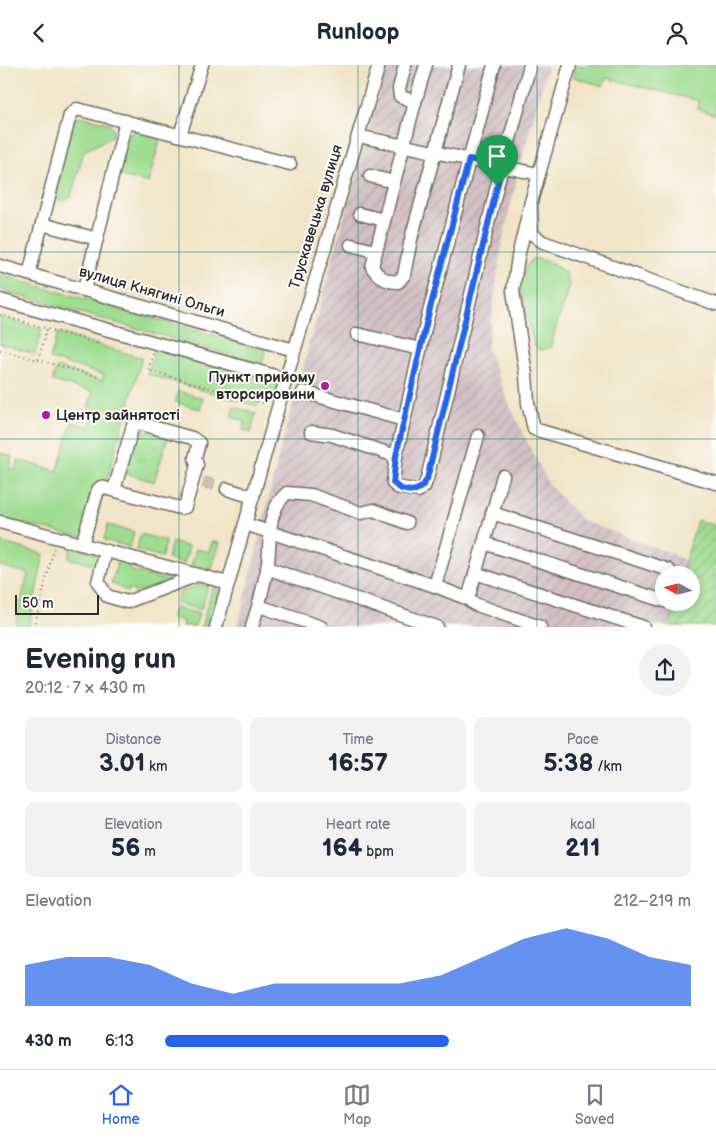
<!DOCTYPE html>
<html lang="en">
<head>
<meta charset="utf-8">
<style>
  body { margin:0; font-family:"Balsamiq Sans",sans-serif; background:#f2f2f3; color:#1f2937; height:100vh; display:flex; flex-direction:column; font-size:19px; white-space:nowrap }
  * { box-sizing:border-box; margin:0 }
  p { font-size:16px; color:#747a83 }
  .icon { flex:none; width:28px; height:28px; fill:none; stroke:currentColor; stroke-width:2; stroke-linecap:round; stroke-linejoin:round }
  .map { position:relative; height:562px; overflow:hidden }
  .drawer { display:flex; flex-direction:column; background:#fff; flex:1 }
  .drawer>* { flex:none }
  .needle { width:32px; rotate:277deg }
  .fabs { position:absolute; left:655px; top:501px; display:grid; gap:10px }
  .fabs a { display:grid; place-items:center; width:45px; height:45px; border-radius:50%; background:#fff; box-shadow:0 2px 12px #0003; font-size:25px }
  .scale { position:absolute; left:15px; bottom:12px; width:84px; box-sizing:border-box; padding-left:5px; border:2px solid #2b2b2b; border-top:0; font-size:14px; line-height:18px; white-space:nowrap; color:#2b2b2b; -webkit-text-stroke:4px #fdfcf7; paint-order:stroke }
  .pin { position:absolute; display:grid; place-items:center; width:42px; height:42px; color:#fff; margin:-51px -21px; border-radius:50% 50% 50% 0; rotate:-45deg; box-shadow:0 0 5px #0007 }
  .pin .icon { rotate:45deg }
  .round { display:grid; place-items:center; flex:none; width:52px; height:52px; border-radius:26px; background:#f2f2f3 }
  .headline { display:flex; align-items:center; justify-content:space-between; height:85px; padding:0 25px }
  h1 { font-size:28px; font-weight:600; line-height:38px }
  .metrics { display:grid; grid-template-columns:repeat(3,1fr); gap:8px; height:85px; padding:5px 25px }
  .metrics div { display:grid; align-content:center; border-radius:10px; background:#f2f2f3; text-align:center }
  .metrics b { font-size:25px; font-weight:600 }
  .metrics small { font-size:14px; font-weight:400 }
  .metrics p { font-size:14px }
  .chart { height:140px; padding:10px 25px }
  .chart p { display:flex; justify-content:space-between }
  .chart svg { width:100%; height:90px; margin-top:5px; fill:#2563eb; opacity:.7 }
  ul { padding:0 25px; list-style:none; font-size:16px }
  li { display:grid; grid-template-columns:80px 60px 1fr; align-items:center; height:38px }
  li i { height:12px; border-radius:6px; background:#2563eb }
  header { display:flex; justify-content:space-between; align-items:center; height:65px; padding:0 25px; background:#fff; font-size:22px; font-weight:600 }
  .tabs { display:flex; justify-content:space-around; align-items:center; height:70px; border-top:1px solid #e0e1e3; background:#fff; font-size:14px; color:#747a83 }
  .tabs a { display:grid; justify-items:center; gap:2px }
  .tabs .current { color:#2563eb }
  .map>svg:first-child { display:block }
</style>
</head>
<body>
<header><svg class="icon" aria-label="back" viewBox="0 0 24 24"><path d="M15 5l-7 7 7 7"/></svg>Runloop<svg class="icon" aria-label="person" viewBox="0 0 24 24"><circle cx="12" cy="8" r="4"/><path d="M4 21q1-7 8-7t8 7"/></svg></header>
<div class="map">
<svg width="716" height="562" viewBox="0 0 716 562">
  <defs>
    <pattern id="industrial-furrows" width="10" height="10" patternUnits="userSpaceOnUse" patternTransform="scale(1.25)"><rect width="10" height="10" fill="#d2bec3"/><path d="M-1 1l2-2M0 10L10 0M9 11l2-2" fill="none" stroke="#b4a3a8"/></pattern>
    <pattern id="park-tufts" width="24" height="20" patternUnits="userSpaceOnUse" patternTransform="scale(1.25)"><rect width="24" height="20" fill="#9edc90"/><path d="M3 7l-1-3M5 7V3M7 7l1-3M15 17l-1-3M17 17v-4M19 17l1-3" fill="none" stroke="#88bd7c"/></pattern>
    <pattern id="garden-furrows" width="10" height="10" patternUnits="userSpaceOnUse" patternTransform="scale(1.25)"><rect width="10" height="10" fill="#9edc90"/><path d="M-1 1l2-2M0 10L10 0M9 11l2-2" fill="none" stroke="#88bd7c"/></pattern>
  </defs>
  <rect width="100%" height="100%" fill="#fdfcf7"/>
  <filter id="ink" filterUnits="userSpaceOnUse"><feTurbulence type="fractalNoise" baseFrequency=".02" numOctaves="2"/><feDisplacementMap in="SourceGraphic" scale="10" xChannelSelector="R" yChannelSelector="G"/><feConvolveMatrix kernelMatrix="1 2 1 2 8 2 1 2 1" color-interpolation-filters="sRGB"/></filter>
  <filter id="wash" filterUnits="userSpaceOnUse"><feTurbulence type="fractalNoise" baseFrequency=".0096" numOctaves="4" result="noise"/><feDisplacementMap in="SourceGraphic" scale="20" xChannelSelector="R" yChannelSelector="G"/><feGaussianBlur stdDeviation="1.12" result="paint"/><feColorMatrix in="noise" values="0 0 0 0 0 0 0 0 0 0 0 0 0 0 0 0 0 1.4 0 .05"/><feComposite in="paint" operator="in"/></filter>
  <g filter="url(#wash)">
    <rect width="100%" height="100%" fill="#f2e4c8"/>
    <g fill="url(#industrial-furrows)">
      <path d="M387,0H548L521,98L368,66Z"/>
      <path d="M365,77L518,108L501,184L487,285L514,350L549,420L583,456L673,489L685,496L681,510H664V538H675L669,561L238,562L281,382Z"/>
    </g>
    <g fill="#9edc90" stroke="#64845e">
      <path d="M576,0H716V50L698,44L699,36L606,13L603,21L573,12Z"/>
      <path d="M80,51L109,58L114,67L110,73L84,86L71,131C67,137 60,137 55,132L73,55Z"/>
      <path d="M136,63L155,68L160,75L148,118L117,110L128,71Z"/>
      <path d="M533,193L547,196L565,207L569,220L550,283L540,285L534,281L519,221L526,202Z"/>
      <path d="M0,210L266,285L262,299L0,225Z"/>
      <path d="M0,252L42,264L35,289L0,279Z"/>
      <path d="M58,268L142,293L90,474L0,454V388L12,391L10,404L16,405L18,395L57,406L72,357L89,362L94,344L88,342L93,327L52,316L57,302L102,316L104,310L50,294Z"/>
      <path d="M156,281L275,313L280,320L275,335L261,331L257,341L147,309Z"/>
      <path d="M178,326L203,333L200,344L175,337Z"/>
      <path d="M234,342L256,348L251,368L243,365L245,356L231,352Z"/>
      <path d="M108,460L134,467L130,482L104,475Z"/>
      <path d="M141,469L166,476L162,492L136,485Z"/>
      <path d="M0,477L44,489L29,561H15L28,508L0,501Z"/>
      <path d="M172,477L189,482L184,499L167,494Z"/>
      <path d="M212,477L220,478L211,506L191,500L196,484L209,487Z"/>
      <path d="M71,482L102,490L98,501L68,493Z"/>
      <path d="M118,496L130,498L129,505L161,514L171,509L177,511V514L134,528L133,525L129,524L128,527L111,518Z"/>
      <path d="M201,519L208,521L201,545L176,538L180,527Z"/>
      <path d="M213,521L217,522L220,528L210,561L201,562Z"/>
      <path d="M175,542L199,549L195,561H182L183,556L171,553Z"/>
    </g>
    <path fill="url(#park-tufts)" stroke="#64845e" d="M137,363L168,372L154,417L125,408Z"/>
    <path fill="url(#garden-furrows)" stroke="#64845e" d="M697,455L716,461V561H669L675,538H691V510H681Z"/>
  </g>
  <g filter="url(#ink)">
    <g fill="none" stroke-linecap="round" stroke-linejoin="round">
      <path stroke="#cabfa9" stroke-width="12" stroke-dasharray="12 6" stroke-linecap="butt" d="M203,417L227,424"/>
      <defs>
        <g id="minor">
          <path d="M405,0L399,24L400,31L415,37L426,0"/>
          <path d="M570,0L531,137L532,169L543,177L716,239"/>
          <path d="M415,37L372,202C378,212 387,217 398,217L404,210L411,174L459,0"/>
          <path d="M180,70L202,0"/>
          <path d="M358,71L538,109"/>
          <path d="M370,111L394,117"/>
          <path d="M531,137L518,192L513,226L526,310L528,338L534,364L716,418"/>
          <path d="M360,149L384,155"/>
          <path d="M42,159L97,174"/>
          <path d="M351,180L375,186"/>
          <path d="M0,201L294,285"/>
          <path d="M29,209L70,50L77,44L290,99"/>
          <path d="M84,225L126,56"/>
          <path d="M0,235L286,314"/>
          <path d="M357,269L420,284"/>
          <path d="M303,327L404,355"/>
          <path d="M311,367L332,370L396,391L426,259L494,0"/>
          <path d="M396,391L393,418L397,422L418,426L424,422L427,414L497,121L530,0"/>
          <path d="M227,424L253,432"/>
          <path d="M492,448L669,505"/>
          <path d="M0,457L106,486L98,517L107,531L127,537L198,510L228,518"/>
          <path d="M245,459L435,521L468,534L474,539L540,562"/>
          <path d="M484,478L664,536"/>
          <path d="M82,479L98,425L101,422L180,443L185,442L197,400L195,393L199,378L192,373L134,357L114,425"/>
          <path d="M106,486L198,510"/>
          <path d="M267,503L437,562"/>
          <path d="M475,508L643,562"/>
          <path d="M435,521L478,371"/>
          <path d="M468,534L503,411"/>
          <path d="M259,541L321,562"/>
          <path d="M216,562L286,314L379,0"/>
          <path d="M252,562C258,543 263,524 267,505C272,480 264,447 287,428L311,430L361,448L373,445L407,458"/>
        </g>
      </defs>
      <use href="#minor" stroke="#716c62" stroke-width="15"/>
      <g stroke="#716c62" stroke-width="2" stroke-dasharray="1 4" stroke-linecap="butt">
        <path d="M0,250L97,278L100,275"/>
        <path d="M0,285L38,295L47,263"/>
        <path d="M153,289L148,305L266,339"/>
        <path d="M38,295L100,312"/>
        <path d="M34,562L54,483"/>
      </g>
      <use href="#minor" stroke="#fff" stroke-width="12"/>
    </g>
  </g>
  <g fill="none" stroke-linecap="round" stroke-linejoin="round" filter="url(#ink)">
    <defs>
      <path id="route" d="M469,94L502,101L427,414C420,429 405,429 393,418L396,391L426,259Z"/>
    </defs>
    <use href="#route" stroke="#fff" stroke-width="10"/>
    <use href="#route" stroke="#2563eb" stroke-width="6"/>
  </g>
  <path fill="none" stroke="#0f766e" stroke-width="1" stroke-opacity="0.55" d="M179,0V562M358,0V562M537,0V562M0,187H716M0,374H716"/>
  <g fill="#b5179e" stroke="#fdfcf7" stroke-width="2">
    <circle cx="325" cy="321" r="5"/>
    <circle cx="46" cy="350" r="5"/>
  </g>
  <g text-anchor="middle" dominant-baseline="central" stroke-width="4" stroke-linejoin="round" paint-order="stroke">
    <g font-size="15" fill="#2b2b2b" stroke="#fdfcf7">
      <text transform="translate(316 152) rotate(-73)">Трускавецька вулиця</text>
      <text transform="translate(152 227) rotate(16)">вулиця Княгині Ольги</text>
    </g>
    <g font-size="15" font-weight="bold" fill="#2b2b2b" stroke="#fdfcf7" text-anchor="end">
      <text x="315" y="312">Пункт прийому<tspan x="315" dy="17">вторсировини</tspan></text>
      <text x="56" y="350" text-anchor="start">Центр зайнятості</text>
    </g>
  </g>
</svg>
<div class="fabs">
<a><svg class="needle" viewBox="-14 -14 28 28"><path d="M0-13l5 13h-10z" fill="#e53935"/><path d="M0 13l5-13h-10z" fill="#747a83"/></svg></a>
</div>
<div class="scale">50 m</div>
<div class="pin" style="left:497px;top:121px;background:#1e9e55"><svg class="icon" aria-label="arrive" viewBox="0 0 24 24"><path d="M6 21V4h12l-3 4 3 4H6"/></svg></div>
</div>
<section class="drawer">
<div class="headline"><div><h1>Evening run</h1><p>20:12 · 7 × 430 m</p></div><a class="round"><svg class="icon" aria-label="share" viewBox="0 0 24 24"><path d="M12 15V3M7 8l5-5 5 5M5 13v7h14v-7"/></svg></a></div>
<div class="metrics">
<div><p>Distance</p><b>3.01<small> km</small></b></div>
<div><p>Time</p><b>16:57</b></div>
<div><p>Pace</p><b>5:38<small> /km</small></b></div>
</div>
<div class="metrics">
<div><p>Elevation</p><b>56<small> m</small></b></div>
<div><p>Heart rate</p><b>164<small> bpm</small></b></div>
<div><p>kcal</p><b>211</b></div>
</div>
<div class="chart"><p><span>Elevation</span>212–219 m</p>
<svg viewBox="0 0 160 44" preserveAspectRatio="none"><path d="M0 44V24L10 20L20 20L30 24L40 33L50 38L60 33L70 33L80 33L90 33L100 29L110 20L120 11L130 6L140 11L150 20L160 24V44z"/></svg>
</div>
<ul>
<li><b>430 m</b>6:13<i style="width:54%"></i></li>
</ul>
</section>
<nav class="tabs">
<a class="current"><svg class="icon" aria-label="home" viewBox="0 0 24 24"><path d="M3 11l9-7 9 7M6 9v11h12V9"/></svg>Home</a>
<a><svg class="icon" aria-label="map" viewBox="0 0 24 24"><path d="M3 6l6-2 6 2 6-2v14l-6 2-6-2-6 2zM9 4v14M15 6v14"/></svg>Map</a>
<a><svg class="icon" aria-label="saved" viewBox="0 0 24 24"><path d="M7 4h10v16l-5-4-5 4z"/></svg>Saved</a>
</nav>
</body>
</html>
